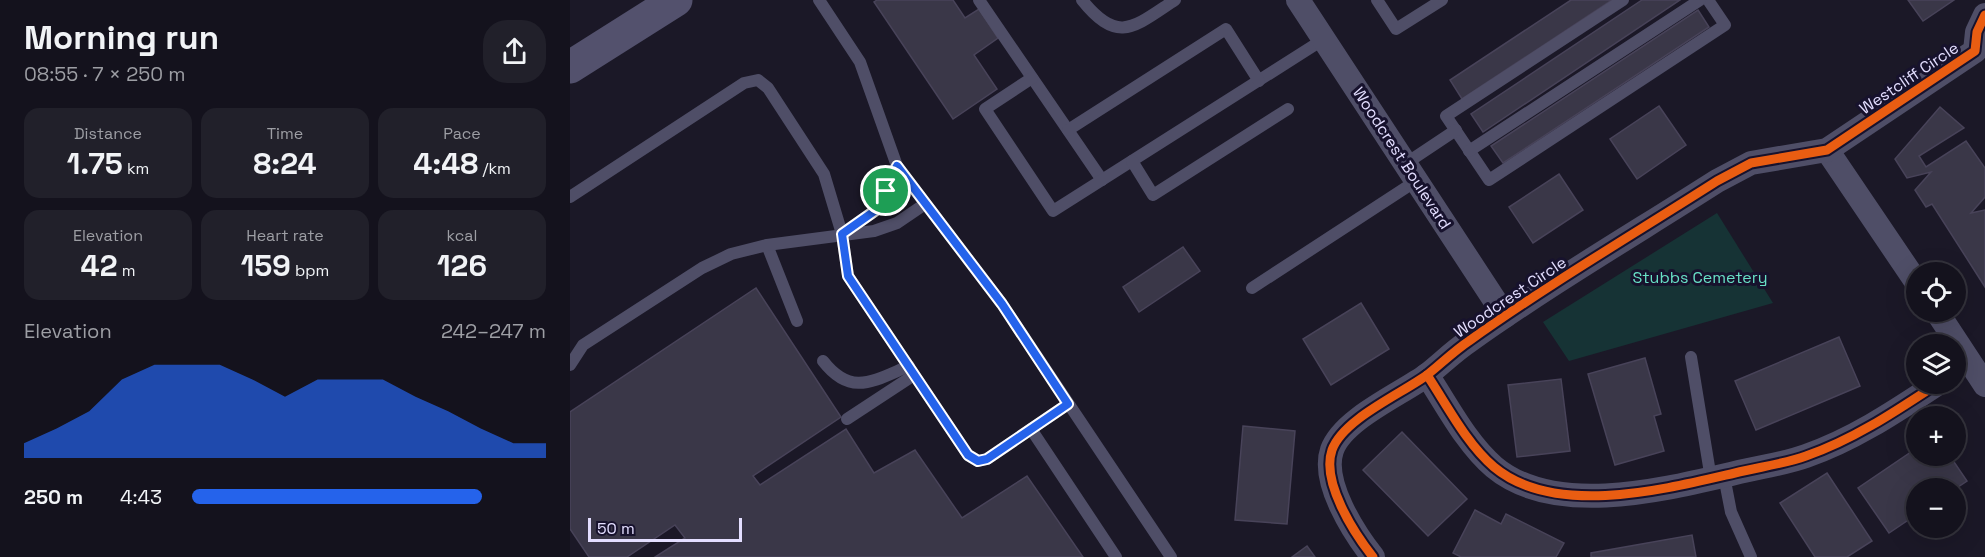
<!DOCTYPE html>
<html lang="en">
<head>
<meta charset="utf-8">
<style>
  body { margin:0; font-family:"Space Grotesk",sans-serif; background:#21202a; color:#f1f3f6; height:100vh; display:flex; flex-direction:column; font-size:22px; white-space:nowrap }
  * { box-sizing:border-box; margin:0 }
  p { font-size:20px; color:#9d9ea4 }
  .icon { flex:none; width:33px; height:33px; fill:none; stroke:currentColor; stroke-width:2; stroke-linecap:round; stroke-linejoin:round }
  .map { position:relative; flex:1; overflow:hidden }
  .drawer { display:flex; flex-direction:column; background:#14121d; width:570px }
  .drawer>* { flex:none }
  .buttons { position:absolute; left:1336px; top:262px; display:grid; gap:12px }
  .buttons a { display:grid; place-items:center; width:60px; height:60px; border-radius:50%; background:#14121d; box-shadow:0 6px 24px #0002,0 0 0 2px #33323b; font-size:30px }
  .scale { position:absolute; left:18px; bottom:15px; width:154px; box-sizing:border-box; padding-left:6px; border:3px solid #e3deff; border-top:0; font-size:16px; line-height:21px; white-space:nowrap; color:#e3deff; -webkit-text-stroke:4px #17122d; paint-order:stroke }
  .pin { position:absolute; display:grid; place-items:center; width:51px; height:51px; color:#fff; margin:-26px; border:3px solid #fff; border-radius:50%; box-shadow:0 2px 6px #0007 }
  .round { display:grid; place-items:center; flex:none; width:63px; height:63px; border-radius:24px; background:#21202a }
  .overview { display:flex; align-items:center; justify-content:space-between; height:102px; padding:0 24px }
  h1 { font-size:33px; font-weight:600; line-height:45px }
  .figures { display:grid; grid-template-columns:repeat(3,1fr); gap:9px; height:102px; padding:6px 24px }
  .figures div { display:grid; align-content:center; border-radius:15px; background:#21202a; text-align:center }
  .figures b { font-size:30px; font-weight:600 }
  .figures small { font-size:16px; font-weight:400 }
  .figures p { font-size:16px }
  .chart { height:168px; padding:12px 24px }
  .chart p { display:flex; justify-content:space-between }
  .chart svg { width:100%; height:108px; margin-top:6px; fill:#2563eb; opacity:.7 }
  ul { padding:0 24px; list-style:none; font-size:20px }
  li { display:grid; grid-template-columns:96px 72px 1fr; align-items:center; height:45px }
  li i { height:15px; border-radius:8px; background:#2563eb }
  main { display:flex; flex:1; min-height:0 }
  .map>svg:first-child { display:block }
</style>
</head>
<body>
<main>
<section class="drawer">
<div class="overview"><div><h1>Morning run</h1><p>08:55 · 7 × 250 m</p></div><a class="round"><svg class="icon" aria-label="share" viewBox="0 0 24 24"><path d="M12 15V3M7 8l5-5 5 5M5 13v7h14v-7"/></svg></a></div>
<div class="figures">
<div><p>Distance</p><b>1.75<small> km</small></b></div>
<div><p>Time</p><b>8:24</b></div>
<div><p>Pace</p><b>4:48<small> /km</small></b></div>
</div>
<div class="figures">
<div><p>Elevation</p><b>42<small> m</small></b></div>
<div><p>Heart rate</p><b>159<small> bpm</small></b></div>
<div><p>kcal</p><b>126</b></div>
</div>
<div class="chart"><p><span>Elevation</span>242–247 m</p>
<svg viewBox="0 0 160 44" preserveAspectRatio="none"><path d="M0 44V38L10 32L20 25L30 12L40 6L50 6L60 6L70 12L80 19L90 12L100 12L110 12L120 19L130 25L140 32L150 38L160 38V44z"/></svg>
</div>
<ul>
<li><b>250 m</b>4:43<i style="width:82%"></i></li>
</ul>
</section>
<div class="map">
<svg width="1415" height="557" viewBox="0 0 1415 557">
  <rect width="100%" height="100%" fill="#1b1827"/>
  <path fill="#163335" d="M1147,213L1203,303L999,361L973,322Z"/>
  <g fill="#3a3748" stroke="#484359" stroke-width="1.5">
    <path d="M307,0H383L395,18L409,9L428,38L404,55L427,89L383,119L304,2Z"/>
    <path d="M1001,0H1042L892,99L880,80Z"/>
    <path d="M1072,0H1110L913,132L901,114Z"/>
    <path d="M1338,0H1384L1353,21Z"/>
    <path d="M1128,10L1139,27L933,163L921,146Z"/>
    <path d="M1089,106L1116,145L1067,179L1040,139Z"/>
    <path d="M1370,107L1394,128L1349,156L1356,167L1396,141L1415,168V197L1401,213L1415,210V287L1362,204L1356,207L1345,190L1361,172L1337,178L1325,159Z"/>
    <path d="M989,174L1013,210L963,243L939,207Z"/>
    <path d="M613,247L630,271L569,312L553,287Z"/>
    <path d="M186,288L271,417L183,476L190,485L276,429L304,473L345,450L392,518L457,476L513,557H85L115,538L105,525L57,557H19L0,529V412Z"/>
    <path d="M791,303L819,349L761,385L733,339Z"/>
    <path d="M1269,337L1290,386L1186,430L1165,381Z"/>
    <path d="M1075,358L1091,414L1084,416L1094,451L1045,465L1018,374Z"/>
    <path d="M991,379L1000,451L947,457L938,385Z"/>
    <path d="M673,426L725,431L717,524L665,520Z"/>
    <path d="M832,432L897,499L858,536L793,470Z"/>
    <path d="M1347,448V456H1380L1397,481L1385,489H1347V514L1319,533L1288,488Z"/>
    <path d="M1257,473L1302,541L1277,557H1245L1210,503Z"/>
    <path d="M905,510L931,524L936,514L994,543L986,557H891L883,553Z"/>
    <path d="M1122,535L1126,557H1021V553Z"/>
    <path d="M737,546L745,557H722Z"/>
  </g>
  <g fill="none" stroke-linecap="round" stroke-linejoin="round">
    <g stroke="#4f4e67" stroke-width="12">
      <path d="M249,0L290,62L327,166L432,304L601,557"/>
      <path d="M409,0L532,180"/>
      <path d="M512,0C548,45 564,27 605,0"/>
      <path d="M807,0L826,29L872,0"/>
      <path d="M1053,0L876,116L919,180L1155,25L1138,0"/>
      <path d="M462,78L415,109L483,211L754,39"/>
      <path d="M498,130L656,29L689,81"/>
      <path d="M899,151L1130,0"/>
      <path d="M562,161L583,195L718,109"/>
      <path d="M835,164L886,130"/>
      <path d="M0,197L174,83L188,80L198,88L254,174L272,234L278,276L398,455L408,461L417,459L498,404"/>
      <path d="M273,233L306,210L327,166"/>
      <path d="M197,245L227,321"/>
      <path d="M682,288L846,181"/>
      <path d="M1121,357L1141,479"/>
      <path d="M253,361C281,397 303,381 339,366"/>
      <path d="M0,365L13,345L132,268L161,254L197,245L304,231L327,223L355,204"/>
      <path d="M277,419L344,375"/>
      <path d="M461,429L546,557"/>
      <path d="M1154,476L1161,512L1181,557"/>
    </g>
    <g stroke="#4f4e67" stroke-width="24">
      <path d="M728,0L935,316"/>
      <path d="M1257,150L1347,283"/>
      <path d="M1367,312L1415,385"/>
      <path d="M857,375C877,405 896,443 924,467C985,518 1096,489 1165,473C1189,467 1214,464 1236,456C1283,440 1326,411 1367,384"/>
      <path d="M803,557C784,533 751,482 762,450C773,419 831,394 857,375C871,364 884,351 899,341C979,284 1064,234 1147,181L1181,163L1257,150L1405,51L1407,32L1415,15"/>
    </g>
    <path stroke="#53516d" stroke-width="33" d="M0,67L106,0"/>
    <defs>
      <g id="cycleway">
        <path d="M857,375C877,405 896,443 924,467C985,518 1096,489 1165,473C1189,467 1214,464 1236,456C1283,440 1326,411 1367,384"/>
        <path d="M803,557C784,533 751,482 762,450C773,419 831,394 857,375C871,364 884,351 899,341C979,284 1064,234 1147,181L1181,163L1257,150L1405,51L1407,32L1415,15"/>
      </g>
    </defs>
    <use href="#cycleway" stroke="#17122d" stroke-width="13"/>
    <use href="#cycleway" stroke="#e95d12" stroke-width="9"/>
  </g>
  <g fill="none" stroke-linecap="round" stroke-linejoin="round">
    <defs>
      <path id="route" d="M327,166L432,304L498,404L417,459L408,461L398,455L278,276L272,234L306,210Z"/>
    </defs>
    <use href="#route" stroke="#fff" stroke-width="12"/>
    <use href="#route" stroke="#2563eb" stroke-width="8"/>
  </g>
  <g text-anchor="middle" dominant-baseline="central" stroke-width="6" stroke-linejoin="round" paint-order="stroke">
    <g font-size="16" fill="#e3deff" stroke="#17122d">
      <text transform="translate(1339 78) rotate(-34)">Westcliff Circle</text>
      <text transform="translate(832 158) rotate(57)">Woodcrest Boulevard</text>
      <text transform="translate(940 297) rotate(-34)">Woodcrest Circle</text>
    </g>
    <g font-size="16" fill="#68e1c6" stroke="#17122d">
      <text x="1130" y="277">Stubbs Cemetery</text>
    </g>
  </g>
</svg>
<div class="buttons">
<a><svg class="icon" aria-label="locate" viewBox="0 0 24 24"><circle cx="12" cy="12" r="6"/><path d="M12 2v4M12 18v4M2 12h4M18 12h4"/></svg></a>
<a><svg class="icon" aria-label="layers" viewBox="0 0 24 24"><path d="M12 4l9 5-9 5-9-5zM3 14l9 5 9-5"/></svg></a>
<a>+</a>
<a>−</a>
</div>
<div class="scale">50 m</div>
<div class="pin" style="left:316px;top:191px;background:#1e9e55"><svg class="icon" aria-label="arrive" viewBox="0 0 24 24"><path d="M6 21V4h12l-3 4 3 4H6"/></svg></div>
</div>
</main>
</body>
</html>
